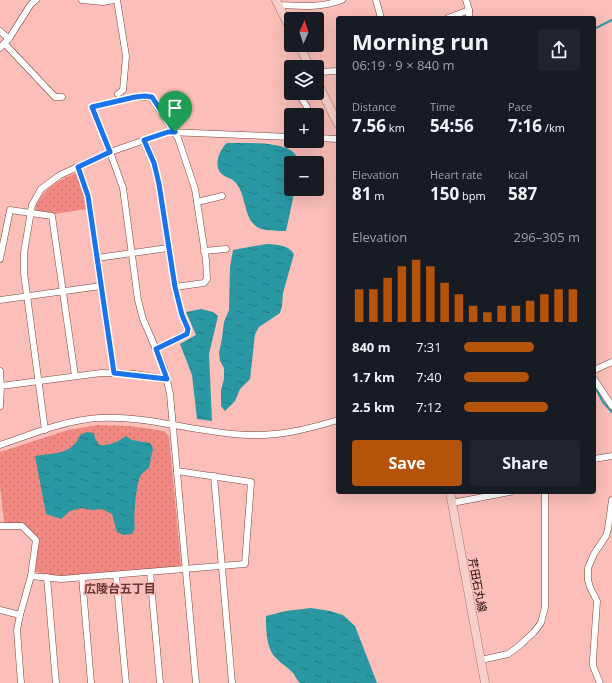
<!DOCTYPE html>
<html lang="en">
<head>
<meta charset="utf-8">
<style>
  body { margin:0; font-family:"Open Sans","Noto Sans JP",sans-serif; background:#20242c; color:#f1f3f6; height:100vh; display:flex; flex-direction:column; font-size:15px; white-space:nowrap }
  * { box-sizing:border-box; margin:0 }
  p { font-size:13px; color:#9ea1a6 }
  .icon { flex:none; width:22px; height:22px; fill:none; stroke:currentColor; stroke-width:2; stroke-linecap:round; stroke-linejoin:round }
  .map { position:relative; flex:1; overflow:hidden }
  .details { position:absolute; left:336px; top:16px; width:260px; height:478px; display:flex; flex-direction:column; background:#171b24; border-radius:4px; box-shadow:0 4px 16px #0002 }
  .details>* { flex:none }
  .needle { width:26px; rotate:3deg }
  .buttons { position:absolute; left:284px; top:12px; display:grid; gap:8px }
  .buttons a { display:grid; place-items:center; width:40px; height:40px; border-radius:4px; background:#171b24; box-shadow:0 4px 16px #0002; font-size:20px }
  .pin { position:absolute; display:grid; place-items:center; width:34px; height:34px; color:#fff; margin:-41px -17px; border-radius:50% 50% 50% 0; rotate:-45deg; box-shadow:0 0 4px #0007 }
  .pin .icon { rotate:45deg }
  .round { display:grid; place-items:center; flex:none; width:42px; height:42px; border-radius:4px; background:#20242c }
  .headline { display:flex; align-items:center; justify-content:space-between; height:68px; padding:0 16px }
  h1 { font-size:22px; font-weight:700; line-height:30px }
  .metrics { display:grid; grid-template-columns:repeat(3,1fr); gap:6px; height:68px; padding:4px 16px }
  .metrics div { display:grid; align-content:center }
  .metrics b { font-size:17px; font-weight:700 }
  .metrics small { font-size:11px; font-weight:400 }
  .metrics p { font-size:11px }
  .chart { height:112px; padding:8px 16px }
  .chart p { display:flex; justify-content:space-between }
  .chart svg { width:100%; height:72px; margin-top:4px; stroke:#b45309; stroke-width:6 }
  .cta { display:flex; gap:8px; margin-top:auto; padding:8px 16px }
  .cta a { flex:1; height:46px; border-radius:4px; background:#b45309; color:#fff; font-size:16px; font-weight:700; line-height:46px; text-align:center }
  .cta a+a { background:#20242c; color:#f1f3f6 }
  ul { padding:0 16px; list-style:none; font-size:13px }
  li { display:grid; grid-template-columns:64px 48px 1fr; align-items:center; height:30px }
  li i { height:10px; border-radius:5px; background:#b45309 }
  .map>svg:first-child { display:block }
</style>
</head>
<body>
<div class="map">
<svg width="612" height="683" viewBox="0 0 612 683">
  <defs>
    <pattern id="park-dots" width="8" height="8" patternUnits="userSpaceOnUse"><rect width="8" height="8" fill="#f18982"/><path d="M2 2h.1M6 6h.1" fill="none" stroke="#ce756f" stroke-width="1.8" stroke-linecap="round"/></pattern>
    <pattern id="water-ripples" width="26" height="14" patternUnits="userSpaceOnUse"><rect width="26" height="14" fill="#2998a3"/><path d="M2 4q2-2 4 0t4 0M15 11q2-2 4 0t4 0" fill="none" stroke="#227a83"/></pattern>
  </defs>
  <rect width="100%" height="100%" fill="#fbbeb8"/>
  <g fill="url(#park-dots)">
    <path d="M75,173L78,174L84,190L87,209L54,214L36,211L35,209C43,188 56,182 75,173Z"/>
    <path d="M97,425L130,426L164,431L169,436L181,565L180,567L60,577L35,572L39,539L23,524L4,523L0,486V452L68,430Z"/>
  </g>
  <g fill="url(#water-ripples)">
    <path d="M227,143C242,143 285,141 295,154C297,156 298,160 298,163H291V189H295L286,231C280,231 264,231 259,228C243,220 247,196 236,183C230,176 221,178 218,168C216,160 220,149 227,143Z"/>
    <path d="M266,244C278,245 287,244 294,254L283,293L282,306L280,313L259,327L255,334L250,379L240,389L235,401L225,411L221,406V390L224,379V368L220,361L219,353L222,338L224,322L229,310L230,267L233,250Z"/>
    <path d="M201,309L213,312L218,316L209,354L212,421L197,419L192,375L180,344L196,335L186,312Z"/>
    <path d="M87,432L94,433L95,438L99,445C110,446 117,442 126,436L132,440L150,443L153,448L149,468C145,471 142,473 140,477C136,486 133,519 135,528L132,534L123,535L117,532L112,514L102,509L91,510L82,508L70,511L61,519L46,514L35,456C52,453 73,455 80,435Z"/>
    <path d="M311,608L330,611L343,615L355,626L377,683H300C296,680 296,676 293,673C288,667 281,664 276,658C266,649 266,628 266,616L286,611Z"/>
  </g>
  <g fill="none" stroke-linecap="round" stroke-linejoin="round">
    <g stroke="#2998a3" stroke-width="2">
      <path d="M594,29L612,20"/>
      <path d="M594,385L603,402L612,412"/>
    </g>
    <defs>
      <g id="minor">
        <path d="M82,0L103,2L114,0"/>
        <path d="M117,0L126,56L123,90L118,94"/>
        <path d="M376,0L381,18"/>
        <path d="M466,0L469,10V18"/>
        <path d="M278,5C302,6 320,8 342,0"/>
        <path d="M448,18L469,10"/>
        <path d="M0,31L9,39"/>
        <path d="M5,44L55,97H62"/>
        <path d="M0,48L10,37L31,4L36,0"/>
        <path d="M317,72L338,71"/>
        <path d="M298,93L307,107L306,115"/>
        <path d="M317,138L338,139"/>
        <path d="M145,140L154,163L159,184L175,287L182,315L188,329L187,334L156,349"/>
        <path d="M78,167L88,196L114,373"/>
        <path d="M197,202L222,196"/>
        <path d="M204,251L226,249"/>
        <path d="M97,258L168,248"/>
        <path d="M0,259L10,210L52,216L75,376"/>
        <path d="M175,287L204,283L207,279L206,260L195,189L178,138L151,97H135L92,107L110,152L123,188L138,300L143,319L164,368L170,394L196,683"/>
        <path d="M0,300L101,286"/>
        <path d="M594,370L612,362"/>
        <path d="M0,371L1,386L0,406"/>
        <path d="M594,379L612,406"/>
        <path d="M1,386L101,373L134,374L167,379"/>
        <path d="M45,430L24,273V253L32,205L41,189L60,175L110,152L168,132L291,137"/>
        <path d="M0,445C32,434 65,420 99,418C150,415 199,434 249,435C281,436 308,429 338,420"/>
        <path d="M594,459L612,456"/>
        <path d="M214,476L232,683"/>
        <path d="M452,503L510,492"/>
        <path d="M0,526H22L36,540L31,576L20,615L17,630L21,683"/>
        <path d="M150,572L160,683"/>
        <path d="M116,575L126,683"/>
        <path d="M31,576L61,579L245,564L251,482L177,471"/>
        <path d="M47,577L56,683"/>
        <path d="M82,577L91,683"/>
        <path d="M0,610L20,615"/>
        <path d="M481,660L508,654L519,646L534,632L541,623L545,607V492"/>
        <path d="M600,683L593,666V660L597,601L590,587L588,580V568L594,554L606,536L608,529L612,500"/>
      </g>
      <g id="major">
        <path d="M276,0L291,30"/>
        <path d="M299,45L310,67"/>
        <path d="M317,82L338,124"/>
        <path d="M450,492L485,683"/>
      </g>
    </defs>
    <use href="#minor" stroke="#794541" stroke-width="7"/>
    <use href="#major" stroke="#a67470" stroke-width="9"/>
    <use href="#minor" stroke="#fff" stroke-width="6"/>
    <use href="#major" stroke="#f7d0cb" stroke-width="8"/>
  </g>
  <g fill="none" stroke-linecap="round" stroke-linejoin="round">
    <defs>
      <path id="route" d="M145,96L152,97L175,132H168L144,140L154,163L159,184L175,287L182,315L188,329L187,334L156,349L167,379L114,373L88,196L78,167L110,152L92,107L135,97Z"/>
    </defs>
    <use href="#route" stroke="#fff" stroke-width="8"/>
    <use href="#route" stroke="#1a73e8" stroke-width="5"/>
  </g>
  <g text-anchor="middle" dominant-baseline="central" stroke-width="3" stroke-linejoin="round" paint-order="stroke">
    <g font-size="11" fill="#1a0605" stroke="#fbbeb8">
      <text transform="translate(478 585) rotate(79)">芹田石丸線</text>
    </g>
    <g font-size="12" font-weight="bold" fill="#693733" stroke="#fbbeb8">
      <text x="120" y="588">広陵台五丁目</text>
    </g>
  </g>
</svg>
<div class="buttons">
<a><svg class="needle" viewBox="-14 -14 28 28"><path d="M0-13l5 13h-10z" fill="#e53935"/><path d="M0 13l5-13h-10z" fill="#9ea1a6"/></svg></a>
<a><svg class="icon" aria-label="layers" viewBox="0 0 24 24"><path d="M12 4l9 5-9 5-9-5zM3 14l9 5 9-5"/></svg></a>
<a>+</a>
<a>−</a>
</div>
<div class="pin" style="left:175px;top:132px;background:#1e9e55"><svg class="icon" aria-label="arrive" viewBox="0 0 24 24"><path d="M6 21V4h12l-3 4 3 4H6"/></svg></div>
<section class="details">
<div class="headline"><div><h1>Morning run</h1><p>06:19 · 9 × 840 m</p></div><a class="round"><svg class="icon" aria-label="share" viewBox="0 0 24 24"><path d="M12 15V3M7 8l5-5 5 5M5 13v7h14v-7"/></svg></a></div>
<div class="metrics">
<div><p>Distance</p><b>7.56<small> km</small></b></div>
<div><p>Time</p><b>54:56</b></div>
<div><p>Pace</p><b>7:16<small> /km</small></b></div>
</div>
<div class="metrics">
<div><p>Elevation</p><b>81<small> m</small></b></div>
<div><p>Heart rate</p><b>150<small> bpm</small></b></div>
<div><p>kcal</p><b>587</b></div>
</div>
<div class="chart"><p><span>Elevation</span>296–305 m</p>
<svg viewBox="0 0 160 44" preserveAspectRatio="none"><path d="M5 44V24M15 44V24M25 44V17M35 44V10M45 44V6M55 44V10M65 44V20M75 44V27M85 44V34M95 44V38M105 44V34M115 44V34M125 44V31M135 44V27M145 44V24M155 44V24"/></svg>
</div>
<ul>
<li><b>840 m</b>7:31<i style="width:60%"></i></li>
<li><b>1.7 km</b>7:40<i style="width:56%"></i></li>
<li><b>2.5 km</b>7:12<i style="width:72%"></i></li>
</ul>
<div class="cta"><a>Save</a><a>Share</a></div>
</section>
</div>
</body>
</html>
